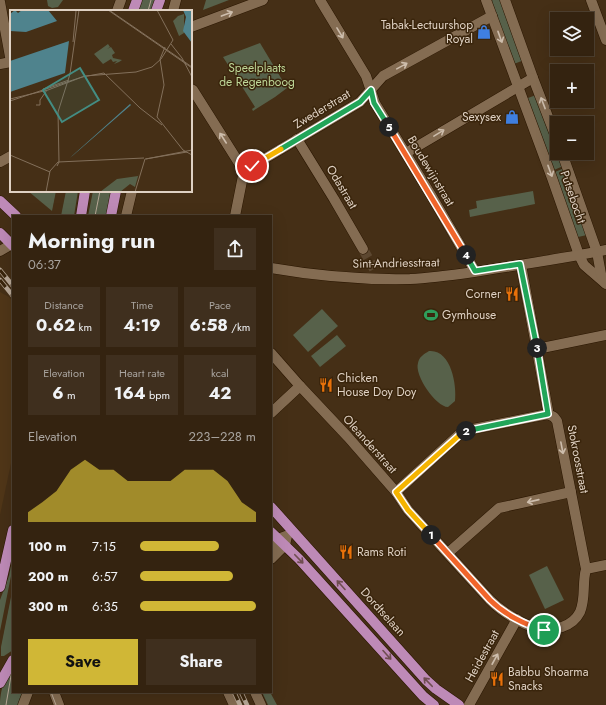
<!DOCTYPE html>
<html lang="en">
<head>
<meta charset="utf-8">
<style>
  body { margin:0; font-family:Jost,sans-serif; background:#3f2f1e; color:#f1f3f6; height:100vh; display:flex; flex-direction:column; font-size:15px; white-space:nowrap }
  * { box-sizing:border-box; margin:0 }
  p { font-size:13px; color:#a9a49f }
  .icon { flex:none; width:22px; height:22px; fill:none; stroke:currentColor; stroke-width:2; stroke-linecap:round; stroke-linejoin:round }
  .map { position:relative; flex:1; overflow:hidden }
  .sheet { position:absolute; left:12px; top:215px; width:260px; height:478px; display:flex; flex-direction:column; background:#342310; border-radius:0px; box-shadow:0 4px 16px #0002,0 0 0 1px #4e4030 }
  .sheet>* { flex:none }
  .controls { position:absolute; left:550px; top:12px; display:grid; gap:8px }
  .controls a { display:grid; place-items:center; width:44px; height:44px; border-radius:0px; background:#342310; box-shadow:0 4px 16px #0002,0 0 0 1px #4e4030; font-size:20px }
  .pin { position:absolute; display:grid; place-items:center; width:34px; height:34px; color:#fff; margin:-17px; border:2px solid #fff; border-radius:50%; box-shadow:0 1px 4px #0007 }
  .km { position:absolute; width:20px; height:20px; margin:-10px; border-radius:50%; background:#222; color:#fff; font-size:11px; line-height:20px; text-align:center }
  .round { display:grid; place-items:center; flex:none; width:42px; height:42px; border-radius:0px; background:#3f2f1e }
  .overview { display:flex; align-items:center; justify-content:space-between; height:68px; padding:0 16px }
  h1 { font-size:22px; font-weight:700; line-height:30px }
  .stats { display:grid; grid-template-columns:repeat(3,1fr); gap:6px; height:68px; padding:4px 16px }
  .stats div { display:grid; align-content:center; border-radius:0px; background:#3f2f1e; text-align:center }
  .stats b { font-size:17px; font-weight:700 }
  .stats small { font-size:11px; font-weight:400 }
  .stats p { font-size:11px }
  .chart { height:112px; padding:8px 16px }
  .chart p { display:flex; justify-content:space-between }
  .chart svg { width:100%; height:72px; margin-top:4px; fill:#d0b736; opacity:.7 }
  .button { display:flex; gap:8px; margin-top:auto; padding:8px 16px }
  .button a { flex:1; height:46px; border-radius:0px; background:#d0b736; color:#111; font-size:16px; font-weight:700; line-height:46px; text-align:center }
  .button a+a { background:#3f2f1e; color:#f1f3f6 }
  ul { padding:0 16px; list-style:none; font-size:13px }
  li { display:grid; grid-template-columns:64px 48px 1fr; align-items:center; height:30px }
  li i { height:10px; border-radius:5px; background:#d0b736 }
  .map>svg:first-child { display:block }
</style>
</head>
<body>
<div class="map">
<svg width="606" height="705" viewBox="0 0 606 705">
  <rect width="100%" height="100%" fill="#452f16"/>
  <path fill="#503618" d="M0,292L9,297L13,302V454L0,515Z"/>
  <g fill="#57614a">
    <path d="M47,0H63L58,7L52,8L48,6Z"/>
    <path d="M140,0H156L153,11H137Z"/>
    <path d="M206,0H229L203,10Z"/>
    <path d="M493,0H503L524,60L514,64L491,1Z"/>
    <path d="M260,43L287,88L275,97L253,111L252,109L255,107L223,57Z"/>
    <path d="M536,95L538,97L562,165L561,167L554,170L527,101L528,98Z"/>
    <path d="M562,169L565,170L587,235L578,237L576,236L555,174V172Z"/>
    <path d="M28,191H56L52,211Z"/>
    <path d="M66,191H78L74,216H61Z"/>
    <path d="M93,191H112L108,216H88Z"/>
    <path d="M533,191L535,204L470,217L469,210L477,208L476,201Z"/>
    <path d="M322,309L338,326L308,352L293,335Z"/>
    <path d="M337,335L346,346L320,367L311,356Z"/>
    <path d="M429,351C451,349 457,385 455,401L448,407C436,407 414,375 418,363C419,357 424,354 429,351Z"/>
    <path d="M13,556V566L0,631V600L9,576Z"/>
    <path d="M547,566L564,600L545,609L529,575Z"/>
    <path d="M13,587V650L4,656H1V647Z"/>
    <path d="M13,671V692H23L18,705H0C0,694 3,677 13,671Z"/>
    <path d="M262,692H270L277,705H268Z"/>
  </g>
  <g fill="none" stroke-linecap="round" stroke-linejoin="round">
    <path stroke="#5c4730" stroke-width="10" stroke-dasharray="10 5" stroke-linecap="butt" d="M363,249L374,269"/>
    <defs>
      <g id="minor">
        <path d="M320,0L366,76L375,103L431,195L475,271"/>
        <path d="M486,0L552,178L579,255L584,265L606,284"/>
        <path d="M505,0L533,78L557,140"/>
        <path d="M591,0L606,40"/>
        <path d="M0,2L11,62"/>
        <path d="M117,11L121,0"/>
        <path d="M173,11L176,0"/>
        <path d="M191,27L263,0"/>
        <path d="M0,64L11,62"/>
        <path d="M191,89L193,90L244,171L235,216"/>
        <path d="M297,139L334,199L363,249"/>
        <path d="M406,153L533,78"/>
        <path d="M562,153L597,252L601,274L605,283"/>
        <path d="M0,162L11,156"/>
        <path d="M244,171L360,102L383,76L492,16"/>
        <path d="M126,216L132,191"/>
        <path d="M0,251L12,244"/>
        <path d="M521,265L548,410V414"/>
        <path d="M271,268C317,276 364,280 410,279C432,278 453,275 474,272C518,265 562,259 606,250"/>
        <path d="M537,349L606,335"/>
        <path d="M271,353L300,386L348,437L396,492L408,510L490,600C502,612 527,628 544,630C550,631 556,628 562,627C571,624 576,620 580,612C586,598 582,583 586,569"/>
        <path d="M271,413L300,386"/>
        <path d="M548,414L554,417L557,421L586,569"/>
        <path d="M396,492L463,431L548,414"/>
        <path d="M271,546L278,539L286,536"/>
        <path d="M448,553L499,508L571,492"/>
        <path d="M271,559L285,545L287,536"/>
        <path d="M586,569L606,565"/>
        <path d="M54,692L59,705"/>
        <path d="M228,692L234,705"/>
        <path d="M255,692L261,705"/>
        <path d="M23,705L28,692"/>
        <path d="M469,705L517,619"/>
      </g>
      <g id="major">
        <path d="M133,11L137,0"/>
        <path d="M156,11L160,0"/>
        <path d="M0,201L16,216"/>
        <path d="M81,216L85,191"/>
        <path d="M111,216L116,191"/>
        <path d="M0,233L13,246"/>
        <path d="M271,507L426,680L436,689L459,705"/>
        <path d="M271,532L299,559L423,696L434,705"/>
        <path d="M0,587L13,530"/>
        <path d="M0,683L13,660"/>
      </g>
    </defs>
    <use href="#minor" stroke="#2a1600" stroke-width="11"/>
    <use href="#major" stroke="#2a1600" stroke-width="11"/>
    <use href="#minor" stroke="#846c52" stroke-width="10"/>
    <use href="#major" stroke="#be8ab7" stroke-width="10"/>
    <g stroke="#b7a796" stroke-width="1">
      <path d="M148,11L151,0"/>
      <path d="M95,216L100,191"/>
      <path d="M51,692L56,705"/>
      <path d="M6,705L13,664"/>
    </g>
    <defs>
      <g id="rail">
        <path d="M0,270L13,286"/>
        <path d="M0,280L13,296"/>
        <path d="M234,692L240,705"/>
        <path d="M241,692L247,705"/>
      </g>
    </defs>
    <use href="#rail" stroke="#b7a796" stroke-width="4.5"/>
    <use href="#rail" stroke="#3a250c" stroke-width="3" stroke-dasharray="9" stroke-linecap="butt"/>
  </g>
  <defs><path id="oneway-shaft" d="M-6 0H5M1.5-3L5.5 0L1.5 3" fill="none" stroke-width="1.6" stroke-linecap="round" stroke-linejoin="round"/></defs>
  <g stroke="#cdbdac">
    <use href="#oneway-shaft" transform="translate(227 14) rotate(-20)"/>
    <use href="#oneway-shaft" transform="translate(340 33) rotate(59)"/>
    <use href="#oneway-shaft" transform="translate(500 37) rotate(70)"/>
    <use href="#oneway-shaft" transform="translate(402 66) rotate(-29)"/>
    <use href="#oneway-shaft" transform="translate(543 103) rotate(-111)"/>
    <use href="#oneway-shaft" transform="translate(439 133) rotate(-31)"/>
    <use href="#oneway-shaft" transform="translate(223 138) rotate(-123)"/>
    <use href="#oneway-shaft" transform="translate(550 171) rotate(70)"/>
    <use href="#oneway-shaft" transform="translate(562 448) rotate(79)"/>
    <use href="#oneway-shaft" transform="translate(533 501) rotate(167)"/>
    <use href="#oneway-shaft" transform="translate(495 659) rotate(-61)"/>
  </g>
  <g stroke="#6f4d50">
    <use href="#oneway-shaft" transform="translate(299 559) rotate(46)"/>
    <use href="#oneway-shaft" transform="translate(341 585) rotate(-132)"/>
    <use href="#oneway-shaft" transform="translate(387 655) rotate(48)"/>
    <use href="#oneway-shaft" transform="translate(428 682) rotate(-134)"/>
  </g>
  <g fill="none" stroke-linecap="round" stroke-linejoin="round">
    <defs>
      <path id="split-1" d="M431,535L490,600C504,614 525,625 544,630"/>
      <path id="split-2" d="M431,535L408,510L396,492L463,432L466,431"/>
      <path id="split-3" d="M466,431L548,414L537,348"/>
      <path id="split-4" d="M466,255L475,271L520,264L537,348"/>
      <path id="split-5" d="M389,127L466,255"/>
      <path id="split-6" d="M281,149L360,102L371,90L374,103L389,127"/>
      <path id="split-7" d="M252,166L281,149"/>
    </defs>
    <use href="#split-1" stroke="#fff" stroke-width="8"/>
    <use href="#split-2" stroke="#fff" stroke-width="8"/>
    <use href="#split-3" stroke="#fff" stroke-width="8"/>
    <use href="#split-4" stroke="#fff" stroke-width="8"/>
    <use href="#split-5" stroke="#fff" stroke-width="8"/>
    <use href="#split-6" stroke="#fff" stroke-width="8"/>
    <use href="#split-7" stroke="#fff" stroke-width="8"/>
    <use href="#split-1" stroke="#f0652b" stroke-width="5"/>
    <use href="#split-2" stroke="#f5b400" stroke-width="5"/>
    <use href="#split-3" stroke="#22a559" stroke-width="5"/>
    <use href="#split-4" stroke="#22a559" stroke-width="5"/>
    <use href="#split-5" stroke="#f0652b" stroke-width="5"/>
    <use href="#split-6" stroke="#22a559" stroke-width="5"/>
    <use href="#split-7" stroke="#f5b400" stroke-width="5"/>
  </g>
  <defs>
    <symbol id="shop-bare" viewBox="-9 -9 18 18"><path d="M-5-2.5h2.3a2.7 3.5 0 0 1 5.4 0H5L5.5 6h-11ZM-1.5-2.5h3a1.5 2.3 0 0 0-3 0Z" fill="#3f7fe0" stroke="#3a250c" stroke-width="2.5" paint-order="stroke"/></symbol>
    <symbol id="restaurant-bare" viewBox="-9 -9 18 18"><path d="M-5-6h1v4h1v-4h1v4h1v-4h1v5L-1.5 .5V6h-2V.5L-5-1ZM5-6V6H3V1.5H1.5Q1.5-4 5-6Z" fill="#e8710a" stroke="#3a250c" stroke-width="2.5" paint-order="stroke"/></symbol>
    <symbol id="stadium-bare" viewBox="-9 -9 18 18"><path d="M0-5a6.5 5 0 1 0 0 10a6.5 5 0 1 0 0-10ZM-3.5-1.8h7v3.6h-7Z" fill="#2e9e5b" stroke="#3a250c" stroke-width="2.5" paint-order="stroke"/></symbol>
  </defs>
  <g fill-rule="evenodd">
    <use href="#shop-bare" x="474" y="22" width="20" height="20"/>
    <use href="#shop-bare" x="502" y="107" width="20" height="20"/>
    <use href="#restaurant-bare" x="502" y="284" width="20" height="20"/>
    <use href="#stadium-bare" x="421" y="305" width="20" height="20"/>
    <use href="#restaurant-bare" x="316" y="375" width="20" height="20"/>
    <use href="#restaurant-bare" x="336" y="542" width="20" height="20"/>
    <use href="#restaurant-bare" x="487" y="669" width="20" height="20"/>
  </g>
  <g text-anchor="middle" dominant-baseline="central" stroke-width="3" stroke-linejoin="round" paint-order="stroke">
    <g font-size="12" fill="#dfd1c3" stroke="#3a250c" text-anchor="start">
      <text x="473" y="25" text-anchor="end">Tabak-Lectuurshop<tspan x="473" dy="14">Royal</tspan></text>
      <text x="501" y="117" text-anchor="end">Sexysex</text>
      <text x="501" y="294" text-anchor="end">Corner</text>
      <text x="442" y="315">Gymhouse</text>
      <text x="337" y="378">Chicken<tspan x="337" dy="14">House Doy Doy</tspan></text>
      <text x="357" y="552">Rams Roti</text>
      <text x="508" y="672">Babbu Shoarma<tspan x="508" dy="14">Snacks</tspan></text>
    </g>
    <g font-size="12" fill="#bdd697" stroke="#3a250c">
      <text x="257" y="68">Speelplaats<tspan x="257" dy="14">de Regenboog</tspan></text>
    </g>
    <g font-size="12" fill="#dfd1c3" stroke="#3a250c">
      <text transform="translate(322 109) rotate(-31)">Zwederstraat</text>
      <text transform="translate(431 171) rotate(59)">Boudewijnstraat</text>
      <text transform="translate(342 187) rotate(59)">Odastraat</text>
      <text transform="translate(573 197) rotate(71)">Putsebocht</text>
      <text transform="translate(396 263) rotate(-1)">Sint-Andriesstraat</text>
      <text transform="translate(370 444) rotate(48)">Oleanderstraat</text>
      <text transform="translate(578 459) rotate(79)">Stokroosstraat</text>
      <text transform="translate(383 612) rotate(48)">Dordtselaan</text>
      <text transform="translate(482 656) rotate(-61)">Heidestraat</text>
    </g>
  </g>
  <g transform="translate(10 10)">
    <rect width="182" height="182" fill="#452f16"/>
    <path d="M174,4V23L169,26L163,11L168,6ZM98,34L100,37L97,39L101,37L105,43L102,45L103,48L112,50L109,52L104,54L107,51L103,52L101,49L93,54L84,44ZM129,163L125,177L120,174L110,182H90L107,169L128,166Z" fill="#57614a"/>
    <path d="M5,0L8,3L12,0H38L47,11L16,22L0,21V4ZM173,0H182V33L173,21L176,7ZM59,31L55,63L0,82V51ZM120,94L121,95L60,148L63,145Z" fill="#4f838d"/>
    <path fill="none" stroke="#83705b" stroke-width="1" d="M98,0L182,58M99,0L182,57M63,32L66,1M161,34L172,48L182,67M155,37L150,49L154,75L147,107L173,140L182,145M33,79L59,70M0,89L38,80L75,66L126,62L142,57L151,49L163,30L147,0M0,91L72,67L94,63L130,98L152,115M26,95H30V90L37,80M0,145L40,162M136,149L182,140M47,156L49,152L48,102L60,64L69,0M36,182L40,161L48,152L134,148M125,182L135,149L177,142"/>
    <path fill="#438d83" fill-opacity="0.15" stroke="#438d83" stroke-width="2" d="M70,58L89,90L52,112L33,80Z"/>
    <rect width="182" height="182" fill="none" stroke="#dfd1c3" stroke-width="2"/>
  </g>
</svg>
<div class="controls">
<a><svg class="icon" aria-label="layers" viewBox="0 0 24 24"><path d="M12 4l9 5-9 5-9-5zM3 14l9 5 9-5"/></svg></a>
<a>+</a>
<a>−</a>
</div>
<div class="pin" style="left:544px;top:630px;background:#1e9e55"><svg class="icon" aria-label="arrive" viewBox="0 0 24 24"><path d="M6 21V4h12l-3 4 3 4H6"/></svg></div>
<div class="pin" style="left:252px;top:166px;background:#d93025"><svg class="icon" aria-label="check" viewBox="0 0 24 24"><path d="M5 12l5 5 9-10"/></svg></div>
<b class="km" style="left:431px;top:535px">1</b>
<b class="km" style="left:466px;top:431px">2</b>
<b class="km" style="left:537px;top:348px">3</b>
<b class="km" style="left:466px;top:255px">4</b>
<b class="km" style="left:389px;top:127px">5</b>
<section class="sheet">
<div class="overview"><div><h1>Morning run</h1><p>06:37</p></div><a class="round"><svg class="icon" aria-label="share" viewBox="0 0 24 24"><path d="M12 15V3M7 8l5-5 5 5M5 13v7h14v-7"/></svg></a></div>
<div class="stats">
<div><p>Distance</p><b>0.62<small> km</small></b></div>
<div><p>Time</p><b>4:19</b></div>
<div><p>Pace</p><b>6:58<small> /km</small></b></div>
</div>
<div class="stats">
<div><p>Elevation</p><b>6<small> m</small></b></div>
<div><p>Heart rate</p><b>164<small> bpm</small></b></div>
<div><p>kcal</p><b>42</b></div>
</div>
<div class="chart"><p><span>Elevation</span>223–228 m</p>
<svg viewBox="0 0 160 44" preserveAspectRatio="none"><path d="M0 44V38L10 32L20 25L30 12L40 6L50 12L60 12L70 19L80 19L90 19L100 19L110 12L120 12L130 12L140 19L150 32L160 38V44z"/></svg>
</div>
<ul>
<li><b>100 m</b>7:15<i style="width:68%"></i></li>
<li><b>200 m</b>6:57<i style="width:80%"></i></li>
<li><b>300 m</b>6:35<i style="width:100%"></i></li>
</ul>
<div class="button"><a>Save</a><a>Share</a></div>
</section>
</div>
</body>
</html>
